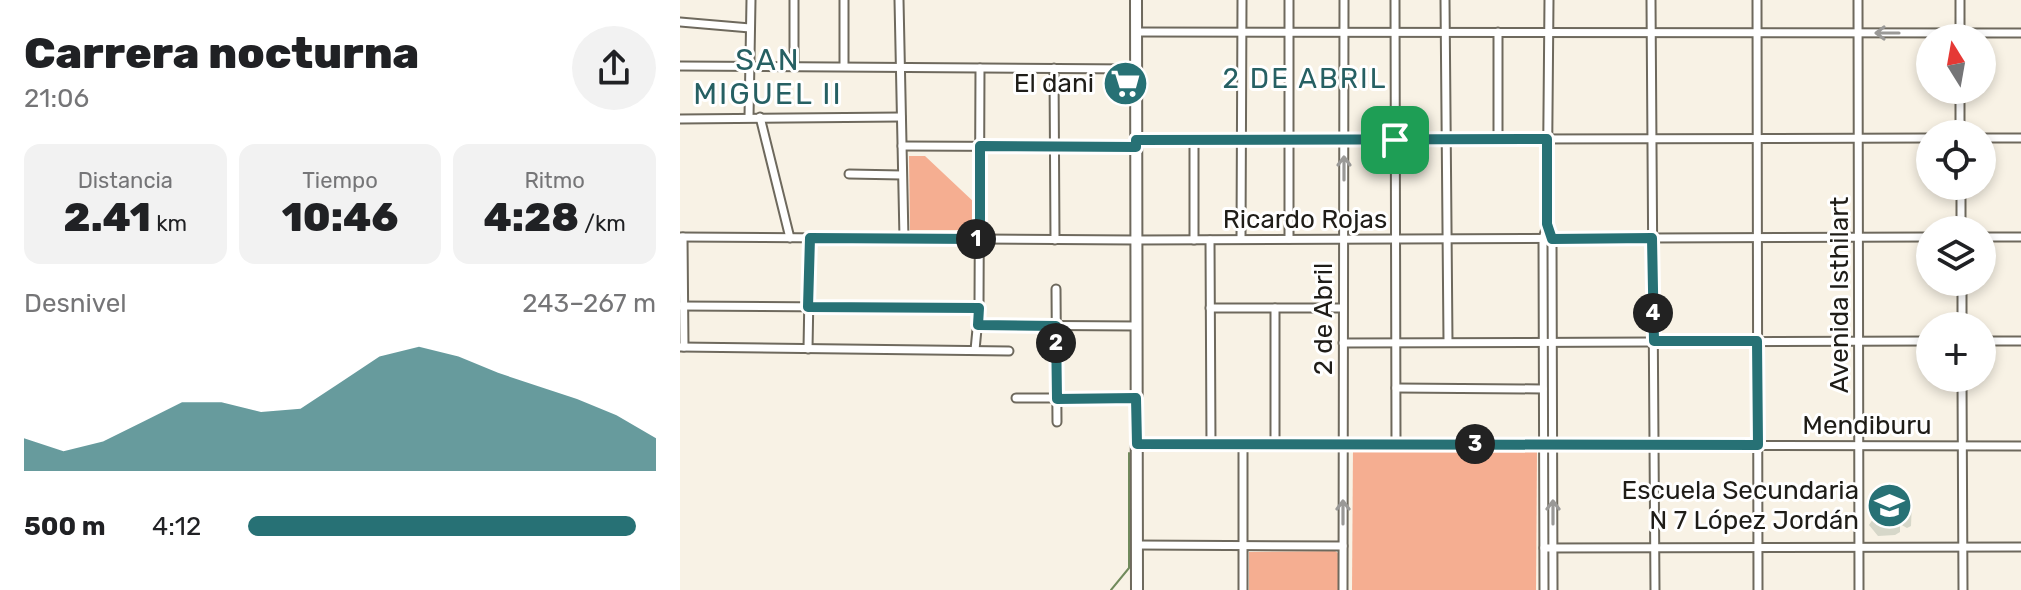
<!DOCTYPE html>
<html lang="es">
<head>
<meta charset="utf-8">
<style>
  body { margin:0; font-family:Rubik,sans-serif; background:#f2f2f2; color:#202124; height:100vh; display:flex; flex-direction:column; font-size:30px; white-space:nowrap }
  * { box-sizing:border-box; margin:0 }
  p { font-size:26px; color:#757577 }
  .icon { flex:none; width:44px; height:44px; fill:none; stroke:currentColor; stroke-width:2; stroke-linecap:round; stroke-linejoin:round }
  .map { position:relative; flex:1; overflow:hidden }
  .side { display:flex; flex-direction:column; background:#fff; width:680px }
  .side>* { flex:none }
  .needle { width:52px; rotate:349deg }
  .fabs { position:absolute; left:1236px; top:24px; display:grid; gap:16px }
  .fabs a { display:grid; place-items:center; width:80px; height:80px; border-radius:50%; background:#fff; box-shadow:0 4px 12px #0003; font-size:40px }
  .pin { position:absolute; display:grid; place-items:center; width:68px; height:68px; color:#fff; margin:-34px; border-radius:16px; box-shadow:0 4px 12px #0006 }
  .km { position:absolute; width:40px; height:40px; margin:-20px; border-radius:50%; background:#222; color:#fff; font-size:22px; line-height:40px; text-align:center }
  .round { display:grid; place-items:center; flex:none; width:84px; height:84px; border-radius:42px; background:#f2f2f2 }
  .summary { display:flex; align-items:center; justify-content:space-between; height:136px; padding:0 24px }
  h1 { font-size:44px; font-weight:800; line-height:60px }
  .metrics { display:grid; grid-template-columns:repeat(3,1fr); gap:12px; height:136px; padding:8px 24px }
  .metrics div { display:grid; align-content:center; border-radius:16px; background:#f2f2f2; text-align:center }
  .metrics b { font-size:40px; font-weight:800 }
  .metrics small { font-size:22px; font-weight:400 }
  .metrics p { font-size:22px }
  .chart { height:224px; padding:16px 24px }
  .chart p { display:flex; justify-content:space-between }
  .chart svg { width:100%; height:144px; margin-top:8px; fill:#277175; opacity:.7 }
  ul { padding:0 24px; list-style:none; font-size:26px }
  li { display:grid; grid-template-columns:128px 96px 1fr; align-items:center; height:60px }
  li i { height:20px; border-radius:10px; background:#277175 }
  main { display:flex; flex:1; min-height:0 }
  .map>svg:first-child { display:block }
</style>
</head>
<body>
<main>
<section class="side">
<div class="summary"><div><h1>Carrera nocturna</h1><p>21:06</p></div><a class="round"><svg class="icon" aria-label="share" viewBox="0 0 24 24"><path d="M12 15V3M7 8l5-5 5 5M5 13v7h14v-7"/></svg></a></div>
<div class="metrics">
<div><p>Distancia</p><b>2.41<small> km</small></b></div>
<div><p>Tiempo</p><b>10:46</b></div>
<div><p>Ritmo</p><b>4:28<small> /km</small></b></div>
</div>
<div class="chart"><p><span>Desnivel</span>243–267 m</p>
<svg viewBox="0 0 160 44" preserveAspectRatio="none"><path d="M0 44V34L10 38L20 35L30 29L40 23L50 23L60 26L70 25L80 17L90 9L100 6L110 9L120 14L130 18L140 22L150 27L160 34V44z"/></svg>
</div>
<ul>
<li><b>500 m</b>4:12<i style="width:95%"></i></li>
</ul>
</section>
<div class="map">
<svg width="1341" height="590" viewBox="0 0 1341 590">
  <rect width="100%" height="100%" fill="#f8f2e5"/>
  <g fill="#f5ae91">
    <path d="M229,156H245L296,204L295,230H230Z"/>
    <path d="M673,449L857,450L856,590H672Z"/>
    <path d="M655,551L661,555V590H569V552Z"/>
  </g>
  <g fill="none" stroke-linecap="round" stroke-linejoin="round">
    <path stroke="#718b5c" stroke-width="2" d="M431,590L449,568V453"/>
  </g>
  <path fill="#d6d7c9" d="M1216,491L1220,494L1221,502L1228,498L1232,501L1231,526L1227,528L1220,524V532L1215,535L1198,536L1189,525L1193,519L1190,501L1198,492L1211,495Z"/>
  <g fill="none" stroke-linecap="round" stroke-linejoin="round">
    <defs>
      <g id="minor">
        <path d="M164,0V66"/>
        <path d="M219,0L224,239"/>
        <path d="M609,0V239"/>
        <path d="M715,0L716,444"/>
        <path d="M765,0L768,341"/>
        <path d="M869,0L867,224L872,239L873,590"/>
        <path d="M971,0L975,590"/>
        <path d="M1077,0L1078,590"/>
        <path d="M1178,0L1179,590"/>
        <path d="M0,22L70,28"/>
        <path d="M456,32L1341,33"/>
        <path d="M818,32V139"/>
        <path d="M1280,38V0"/>
        <path d="M0,66L456,69"/>
        <path d="M114,66V0"/>
        <path d="M374,68L375,240"/>
        <path d="M1280,90V134"/>
        <path d="M69,117L71,0"/>
        <path d="M80,117L110,238"/>
        <path d="M0,119L221,117"/>
        <path d="M1302,138H1341"/>
        <path d="M456,140L1250,138"/>
        <path d="M222,146L456,147"/>
        <path d="M169,174L222,175"/>
        <path d="M1281,186V230"/>
        <path d="M0,237L456,240L1250,237"/>
        <path d="M3,237L4,347"/>
        <path d="M1302,237H1341"/>
        <path d="M561,239L562,0"/>
        <path d="M514,240V140"/>
        <path d="M530,240L531,444"/>
        <path d="M1282,282V326"/>
        <path d="M376,289L377,422"/>
        <path d="M0,306L299,308"/>
        <path d="M530,308H663"/>
        <path d="M595,308V444"/>
        <path d="M298,325L456,326"/>
        <path d="M1302,341H1341"/>
        <path d="M663,343L1250,341"/>
        <path d="M0,347L329,351"/>
        <path d="M128,349L130,238"/>
        <path d="M295,350L299,308L300,68"/>
        <path d="M1282,378L1283,590"/>
        <path d="M716,388L863,389"/>
        <path d="M336,398H456"/>
        <path d="M457,444L1341,446"/>
        <path d="M563,444V590"/>
        <path d="M457,545L663,546"/>
        <path d="M864,548L1341,547"/>
        <path d="M663,590L664,0"/>
        <path d="M864,590L863,239L867,225"/>
      </g>
      <path id="secondary" d="M456,0L457,590"/>
    </defs>
    <use href="#minor" stroke="#6e695d" stroke-width="11"/>
    <use href="#secondary" stroke="#6e695d" stroke-width="14"/>
    <use href="#minor" stroke="#fff" stroke-width="7"/>
    <use href="#secondary" stroke="#fff" stroke-width="10"/>
  </g>
  <defs><path id="oneway-shaft" d="M-6 0H5M1.5-3L5.5 0L1.5 3" fill="none" stroke-width="1.6" stroke-linecap="round" stroke-linejoin="round" transform="scale(2)"/></defs>
  <g stroke="#9a9997">
    <use href="#oneway-shaft" transform="translate(1207 33) rotate(-180)"/>
    <use href="#oneway-shaft" transform="translate(664 168) rotate(-90)"/>
    <use href="#oneway-shaft" transform="translate(663 512) rotate(-90)"/>
    <use href="#oneway-shaft" transform="translate(873 512) rotate(-90)"/>
  </g>
  <g fill="none" stroke-linecap="round" stroke-linejoin="round">
    <defs>
      <path id="route" d="M867,139V224L872,239L972,238L974,341H1077L1078,445L457,444L456,398L377,399L376,326L298,325L299,308L128,307L130,238L300,239V146L456,147V140Z"/>
    </defs>
    <use href="#route" stroke="#fff" stroke-width="16"/>
    <use href="#route" stroke="#277175" stroke-width="10"/>
  </g>
  <defs>
    <symbol id="supermarket-disc" viewBox="-11 -11 22 22"><circle r="9.5" fill="#277175" stroke="#fff"/><path d="M-6-5.5h2.5l.6 2H6L4.5 2H-2.5L-4.4-4H-6ZM-1.5 3.2a1.3 1.3 0 1 0 .1 0ZM3 3.2a1.3 1.3 0 1 0 .1 0Z" fill="#fff"/></symbol>
    <symbol id="school-disc" viewBox="-11 -11 22 22"><circle r="9.5" fill="#277175" stroke="#fff"/><path d="M0-5L7-2L0 1L-7-2ZM-4 1L0 2.5L4 1V4Q0 6-4 4Z" fill="#fff"/></symbol>
  </defs>
  <g fill-rule="evenodd">
    <use href="#supermarket-disc" x="420" y="58" width="51" height="51"/>
    <use href="#school-disc" x="1184" y="480" width="51" height="51"/>
  </g>
  <g text-anchor="middle" dominant-baseline="central" stroke-width="6" stroke-linejoin="round" paint-order="stroke">
    <g font-size="26" fill="#1f1d18" stroke="#fff" text-anchor="end">
      <text x="414" y="83">El dani</text>
      <text x="1179" y="490">Escuela Secundaria<tspan x="1179" dy="30">N 7 López Jordán</tspan></text>
    </g>
    <g font-size="26" fill="#1f1d18" stroke="#fff">
      <text x="625" y="219">Ricardo Rojas</text>
      <text transform="translate(1159 295) rotate(-90)">Avenida Isthilart</text>
      <text transform="translate(643 319) rotate(-90)">2 de Abril</text>
      <text x="1187" y="425">Mendiburu</text>
    </g>
    <g font-size="28" letter-spacing="2" fill="#266063" stroke="#fff">
      <text x="625" y="78">2 DE ABRIL</text>
    </g>
    <g font-size="30" letter-spacing="2" fill="#266063" stroke="#fff">
      <text x="88" y="60">SAN<tspan x="88" dy="34">MIGUEL II</tspan></text>
    </g>
  </g>
</svg>
<div class="fabs">
<a><svg class="needle" viewBox="-14 -14 28 28"><path d="M0-13l5 13h-10z" fill="#e53935"/><path d="M0 13l5-13h-10z" fill="#757577"/></svg></a>
<a><svg class="icon" aria-label="locate" viewBox="0 0 24 24"><circle cx="12" cy="12" r="6"/><path d="M12 2v4M12 18v4M2 12h4M18 12h4"/></svg></a>
<a><svg class="icon" aria-label="layers" viewBox="0 0 24 24"><path d="M12 4l9 5-9 5-9-5zM3 14l9 5 9-5"/></svg></a>
<a>+</a>
</div>
<div class="pin" style="left:715px;top:140px;background:#1e9e55"><svg class="icon" aria-label="arrive" viewBox="0 0 24 24"><path d="M6 21V4h12l-3 4 3 4H6"/></svg></div>
<b class="km" style="left:296px;top:239px">1</b>
<b class="km" style="left:376px;top:343px">2</b>
<b class="km" style="left:795px;top:444px">3</b>
<b class="km" style="left:973px;top:313px">4</b>
</div>
</main>
</body>
</html>
